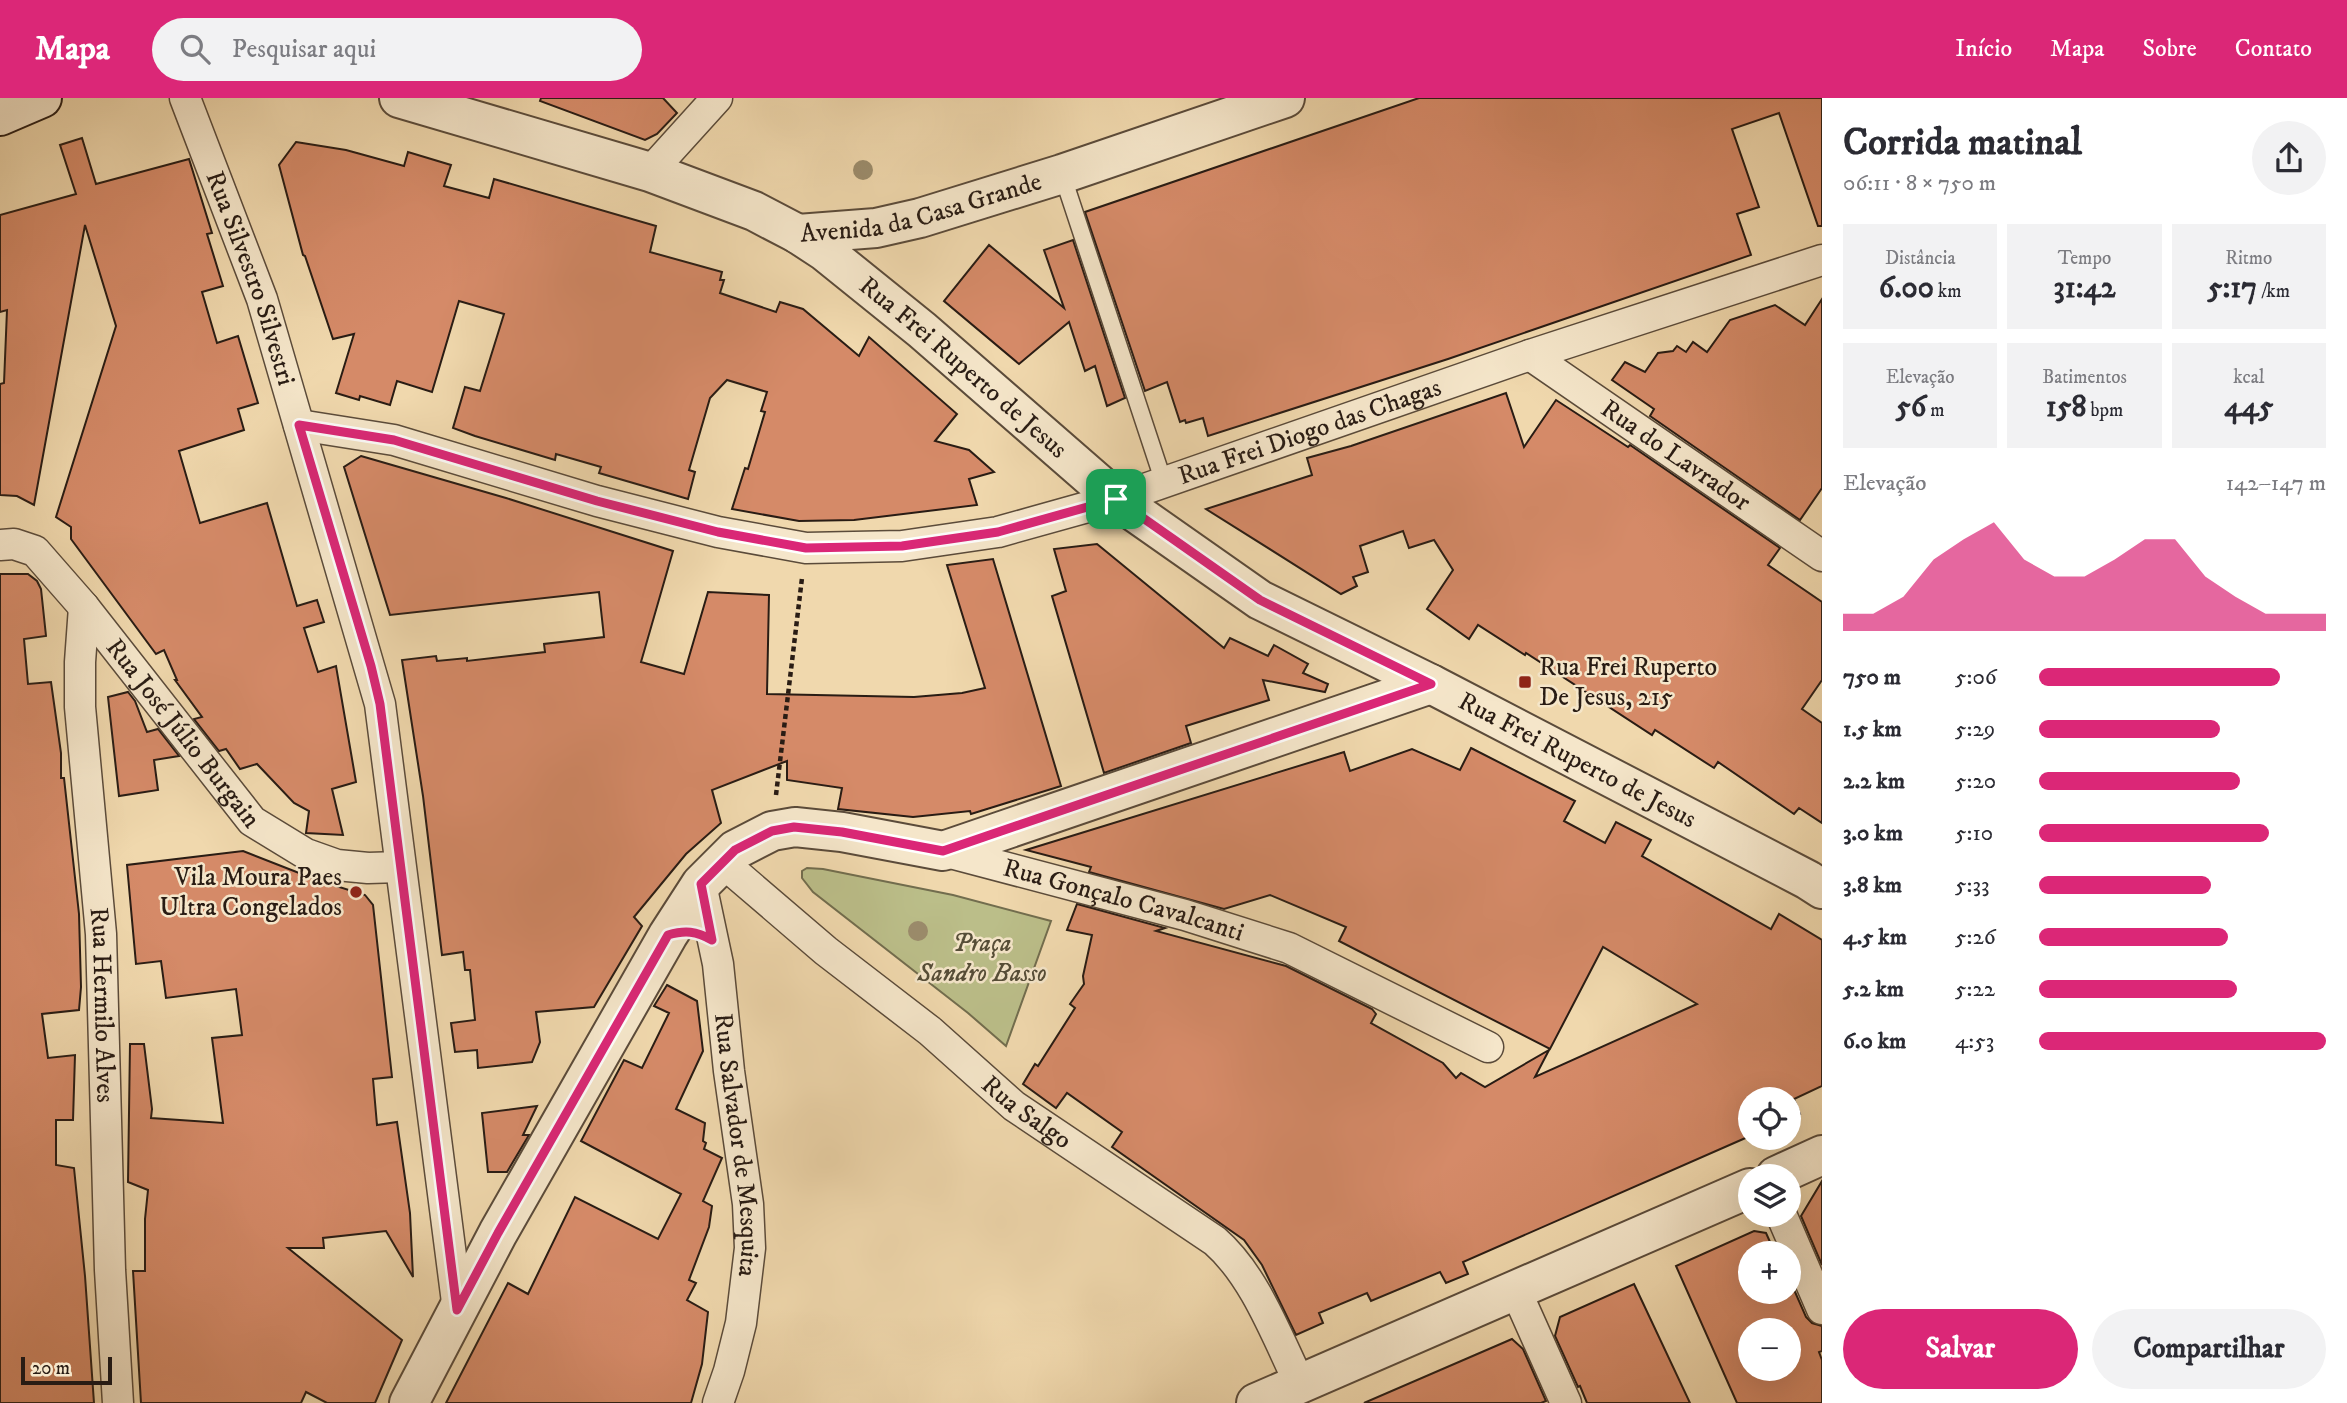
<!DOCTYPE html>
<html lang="pt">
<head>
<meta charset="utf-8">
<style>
  body { margin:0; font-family:"IM FELL DW Pica",serif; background:#f2f2f3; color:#2b2b33; height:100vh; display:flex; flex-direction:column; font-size:26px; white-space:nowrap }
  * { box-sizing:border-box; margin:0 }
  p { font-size:23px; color:#7c7c81 }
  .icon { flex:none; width:38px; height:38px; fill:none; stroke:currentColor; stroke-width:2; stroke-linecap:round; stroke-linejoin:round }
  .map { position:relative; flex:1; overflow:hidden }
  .drawer { display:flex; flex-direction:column; background:#fff; width:525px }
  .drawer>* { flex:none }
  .controls { position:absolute; left:1738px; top:989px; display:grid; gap:14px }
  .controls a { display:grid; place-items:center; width:63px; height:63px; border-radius:50%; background:#fff; box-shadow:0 7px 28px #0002; font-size:35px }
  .scale { position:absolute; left:21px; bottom:18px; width:91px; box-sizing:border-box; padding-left:7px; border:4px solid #291c14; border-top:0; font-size:19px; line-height:24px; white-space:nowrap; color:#291c14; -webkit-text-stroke:5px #f5e6ca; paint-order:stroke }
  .pin { position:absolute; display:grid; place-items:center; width:60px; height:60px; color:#fff; margin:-30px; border-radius:14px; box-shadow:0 4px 10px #0006 }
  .round { display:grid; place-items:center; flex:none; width:74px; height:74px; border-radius:37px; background:#f2f2f3 }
  .head { display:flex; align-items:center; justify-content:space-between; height:119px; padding:0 21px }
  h1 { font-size:38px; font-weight:700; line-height:52px }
  .metrics { display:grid; grid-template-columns:repeat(3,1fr); gap:10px; height:119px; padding:7px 21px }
  .metrics div { display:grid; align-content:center; border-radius:0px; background:#f2f2f3; text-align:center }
  .metrics b { font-size:30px; font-weight:700 }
  .metrics small { font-size:19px; font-weight:400 }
  .metrics p { font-size:19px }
  .chart { height:196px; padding:14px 21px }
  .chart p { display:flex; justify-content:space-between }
  .chart svg { width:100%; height:126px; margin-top:7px; fill:#db2777; opacity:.7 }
  .primary-button { display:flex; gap:14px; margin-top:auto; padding:14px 21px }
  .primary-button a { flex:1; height:80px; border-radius:42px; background:#db2777; color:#fff; font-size:28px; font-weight:700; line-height:80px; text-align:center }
  .primary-button a+a { background:#f2f2f3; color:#2b2b33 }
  ul { padding:0 21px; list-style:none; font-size:23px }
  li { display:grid; grid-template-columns:112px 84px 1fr; align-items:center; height:52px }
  li i { height:18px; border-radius:9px; background:#db2777 }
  header { display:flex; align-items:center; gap:42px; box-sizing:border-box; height:98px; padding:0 35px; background:#db2777; color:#fff }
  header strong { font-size:33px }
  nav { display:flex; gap:38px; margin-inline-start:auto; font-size:24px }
  .search { width:490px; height:63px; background:#f2f2f3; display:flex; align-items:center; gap:18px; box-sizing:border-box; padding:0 24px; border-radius:38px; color:#7c7c81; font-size:26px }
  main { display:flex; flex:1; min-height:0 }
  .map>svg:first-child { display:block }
</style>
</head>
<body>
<header>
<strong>Mapa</strong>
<div class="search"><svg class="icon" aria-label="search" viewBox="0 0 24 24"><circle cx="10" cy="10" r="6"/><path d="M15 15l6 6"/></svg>Pesquisar aqui</div>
<nav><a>Início</a><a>Mapa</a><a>Sobre</a><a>Contato</a></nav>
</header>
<main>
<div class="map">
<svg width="1822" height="1305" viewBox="0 0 1822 1305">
  <rect width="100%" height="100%" fill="#f0d8ad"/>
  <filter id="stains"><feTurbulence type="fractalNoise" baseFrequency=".00286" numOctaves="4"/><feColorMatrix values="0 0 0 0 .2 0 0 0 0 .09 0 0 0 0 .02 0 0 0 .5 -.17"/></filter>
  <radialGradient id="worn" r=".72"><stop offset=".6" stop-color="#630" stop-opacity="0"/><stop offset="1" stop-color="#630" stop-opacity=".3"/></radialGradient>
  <path fill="#bbbe89" stroke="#726d4e" stroke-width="2" d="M807,770L823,771L953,797L1051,823L1006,948L968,915L813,794L802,780V773Z"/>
  <g fill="#d58a68" stroke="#291c14" stroke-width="2" fill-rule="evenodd">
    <path d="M541,0H663L677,15L657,36L645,42L540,3Z"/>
    <path d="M1419,0H1822V128H1818L1779,15L1732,31L1759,109L1737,116L1751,157L1448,261L1208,338L1203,320L1186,325L1185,322L1180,324L1167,284L1145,293L1085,114Z"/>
    <path d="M82,40L96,86L189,61L212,135L207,136L223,188L202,194L217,245L238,238L258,305L238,311L244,332L179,353L200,425L267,405L297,508L317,502L324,524L304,530L318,574L336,568L356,684L332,691L343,737L306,735L309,713L294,705L257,666L240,671L226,651L219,653L194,621L202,619L175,582H177L164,552L156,556L71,441V429L56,419L116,228L85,127L34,407L17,398L0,397V286L4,285L7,212L0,214V117L76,96L60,47Z"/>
    <path d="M296,44L346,52L404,68L408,54L451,67L444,88L489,100L494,81L656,128L650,154L722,174L720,182H724L720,195L776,214L780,204L803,211L859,258L869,239L957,316L935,343L969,352L994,374L969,381L977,407L854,422L799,423L732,411L745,370L748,371L765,314L761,313L767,294L727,282L710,300L689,372L695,374L688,401L599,375L601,369L556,356L555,362L475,338L453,330L465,289L480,293L504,216L459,203L432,294L397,283L390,307L360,298L359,302L336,295L354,236L333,241L305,158L303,157L279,67Z"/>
    <path d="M1073,142L1125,300L1107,308L1095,268L1085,273L1069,224L1019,266L944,203L989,147L1064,210L1044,152Z"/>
    <path d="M1822,201V390L1800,422L1650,318L1654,311L1612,282L1625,264L1645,274L1658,255L1673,253L1677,248L1686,254L1693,244L1707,254L1730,222L1775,207L1805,227Z"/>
    <path d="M1506,295L1524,349L1556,302L1628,349L1630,347L1780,450L1768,467L1822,504V582L1802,611L1822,625V725L1799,710L1794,716L1718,664L1714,670L1655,632L1652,637L1526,555L1525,557L1478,527L1469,541L1427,511L1453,472L1434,442L1409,450L1403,433L1360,448L1368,474L1353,479L1357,488L1341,496L1206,411L1312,377L1307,360L1351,348Z"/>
    <path d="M361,358L506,400L673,453L641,564L684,576L708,494L769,497L767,596L914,599L962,595L985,590L947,467L993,461L1061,688L971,716L970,713L913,719L838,711L842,690L787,682V663L712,692L721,725L686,756L634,819L642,828L594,909L536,914L540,944L532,964L478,970L477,952L455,954L451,925L475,922L470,872H465L463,854L442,857L423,698L402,562L436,558L437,563L467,560V563L545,554L544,546L604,539L599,494L390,517L344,369Z"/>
    <path d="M1097,446L1224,550L1230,540L1268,558L1274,547L1308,566L1303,575L1328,586L1325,594L1263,582L1269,602L1186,628L1191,645L1104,675L1052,498L1066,493L1054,451Z"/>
    <path d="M0,476H28L37,483L41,491L46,538L24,541L28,586L51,584L61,655V680H64L79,816L81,889L79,912L42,916L48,960L75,957L73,1022H56V1067L74,1070L85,1178L94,1305H0Z"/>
    <path d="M128,594L135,603L147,634L158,631L179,658L154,662L158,692L119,698L108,599Z"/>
    <path d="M1471,650L1575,703L1564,723L1605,745L1616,724L1651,742L1642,758L1771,831L1779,816L1822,842V988L1794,1001L1800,1016L1788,1021V1001H1750V1038L1463,1164L1468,1176L1446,1185L1440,1174L1371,1203L1367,1195L1319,1215L1323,1225L1296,1237L1262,1167L1244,1142L1112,1049L1122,1034L1067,995L1056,1010L1023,986L1035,966L1038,968L1075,910L1070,906L1084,886L1083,878L1092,837L1067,832L1077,806L1165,830L1156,833L1286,868L1372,911L1376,916L1371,925L1443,965L1456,980L1461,975L1485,989L1549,952L1535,979L1697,906L1603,849L1550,951L1339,843L1346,829L1270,797L1224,811L1089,774L1091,769L1026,752L1344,654L1350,673L1412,651L1460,672Z"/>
    <path d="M243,753L317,782L365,797L373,807L392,979L373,981L377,1027L397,1024L410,1115L413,1179L386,1133L323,1140L324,1150H288L402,1242L375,1305H327L306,1294L301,1305H141L133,1173H145V1121L148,1092L128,1084L130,946H144L152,1011L151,1020L223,1025L212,940L242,937L236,891L166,900L161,863L136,866L127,767Z"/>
    <path d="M667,887L697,903L703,953L676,1011L705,1025L703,1043L706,1045L704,1051L722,1060L703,1103L712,1108L709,1129L689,1182L696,1185L687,1202L708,1214L702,1266L691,1305H446L508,1185L528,1196L575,1099L658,1141L681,1096L581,1043L624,962L642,970L669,915L654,908Z"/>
    <path d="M537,1008L523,1037H529L507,1074H488L482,1015Z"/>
    <path d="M1822,1083V1167L1801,1118Z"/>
    <path d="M1754,1133L1766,1135L1775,1155H1750V1194H1788V1178L1806,1219L1812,1225L1822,1228V1253L1819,1254L1822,1262V1305H1737L1676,1168ZM1750,1232H1788V1270H1750Z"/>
    <path d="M1634,1186L1690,1305H1587L1580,1288L1578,1289L1555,1238L1560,1219Z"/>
    <path d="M1512,1241L1523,1251L1546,1303L1541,1305H1364Z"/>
  </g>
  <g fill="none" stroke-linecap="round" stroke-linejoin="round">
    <defs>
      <path id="service" d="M1062,76L1164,385"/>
      <g id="minor">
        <path id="s1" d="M185,0L262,201L380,606L458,1212"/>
        <path d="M650,74L717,0"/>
        <path id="s2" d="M1530,257L1822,458"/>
        <path id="s3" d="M299,327L394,342L597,403L718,434L806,450L902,448L998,434L1116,401L1530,257L1822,162"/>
        <path id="s4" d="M0,447L14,446L35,453L84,509L252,723L306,756L337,767L368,770L400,769"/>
        <path id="s5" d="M84,509L80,564V609L101,836L110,1172L118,1305"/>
        <path id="s6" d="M943,753L1185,817L1289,850L1488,949"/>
        <path id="s7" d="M721,763L826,853L930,933L1014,1008L1215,1143C1255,1178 1277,1239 1300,1286"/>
        <path id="s8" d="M701,786L718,866L729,973L748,1106L750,1150L741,1225L729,1273L718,1305"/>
        <path d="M1781,1116L1822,1211"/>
        <path d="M1516,1193L1566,1305"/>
      </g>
      <g id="tertiary">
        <path id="s9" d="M399,0L650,74L754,113L798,136L824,153L922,232L1116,401L1260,502L1431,586L1808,782L1822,791"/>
        <path id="s10" d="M798,136L876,130L920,120L1062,76L1285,0"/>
        <path d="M1776,1078L1822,1057"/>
        <path d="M409,1305L498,1135L668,837L701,786L735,752L772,733L795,729L842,734L943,753L1431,586"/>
        <path d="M1256,1305L1750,1090"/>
      </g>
      <path id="secondary" d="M0,18L42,0"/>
    </defs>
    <use href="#service" stroke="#5b4b3a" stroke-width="19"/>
    <use href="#minor" stroke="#5b4b3a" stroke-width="33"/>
    <use href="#tertiary" stroke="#5b4b3a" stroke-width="42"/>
    <use href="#secondary" stroke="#291c14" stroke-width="42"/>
    <path stroke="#291c14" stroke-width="4.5" stroke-dasharray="5 3.5" stroke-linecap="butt" d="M776,697L802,480"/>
    <use href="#service" stroke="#f5e6ca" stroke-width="16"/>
    <use href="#minor" stroke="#f5e6ca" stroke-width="30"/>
    <use href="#tertiary" stroke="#f5e6ca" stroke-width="38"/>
    <use href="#secondary" stroke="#f5e6ca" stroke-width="38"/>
  </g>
  <g fill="#9b8c6c">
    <circle cx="863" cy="72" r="10"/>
    <circle cx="918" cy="833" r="10"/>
  </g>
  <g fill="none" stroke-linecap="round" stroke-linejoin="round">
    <defs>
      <path id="route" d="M299,327L394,342L597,403L718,434L806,450L902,448L998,434L1116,401L1260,502L1431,586L943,753L842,734L794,729L772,733L735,752L701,786L712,842C696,833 685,832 668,837L498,1135L457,1212L380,606L371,568Z"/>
    </defs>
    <use href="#route" stroke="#fff" stroke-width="14"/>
    <use href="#route" stroke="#db2777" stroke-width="9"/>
  </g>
  <g fill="#8f2418" stroke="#f5e6ca" stroke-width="2.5">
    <rect x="1518" y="577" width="14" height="14" rx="3.5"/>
    <circle cx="356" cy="794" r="7"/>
  </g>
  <g text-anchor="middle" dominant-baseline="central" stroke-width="5" stroke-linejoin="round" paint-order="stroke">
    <g font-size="26" fill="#291c14" stroke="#f5e6ca">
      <text stroke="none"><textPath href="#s10" startOffset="126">Avenida da Casa Grande</textPath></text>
      <text stroke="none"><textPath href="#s1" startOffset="192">Rua Silvestro Silvestri</textPath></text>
      <text stroke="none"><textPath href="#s9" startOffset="635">Rua Frei Ruperto de Jesus</textPath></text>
      <text stroke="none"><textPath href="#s3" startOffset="1043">Rua Frei Diogo das Chagas</textPath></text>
      <text stroke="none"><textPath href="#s2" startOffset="177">Rua do Lavrador</textPath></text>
      <text stroke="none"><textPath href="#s4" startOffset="271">Rua José Júlio Burgain</textPath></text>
      <text stroke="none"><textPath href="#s9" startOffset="1368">Rua Frei Ruperto de Jesus</textPath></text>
      <text stroke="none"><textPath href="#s6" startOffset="187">Rua Gonçalo Cavalcanti</textPath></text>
      <text stroke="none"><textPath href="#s5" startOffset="399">Rua Hermilo Alves</textPath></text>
      <text stroke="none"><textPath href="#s7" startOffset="396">Rua Salgo</textPath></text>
      <text stroke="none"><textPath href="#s8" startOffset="264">Rua Salvador de Mesquita</textPath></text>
    </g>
    <g font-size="26" fill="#291c14" stroke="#f5e6ca" text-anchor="start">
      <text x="1539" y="569">Rua Frei Ruperto<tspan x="1539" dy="30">De Jesus, 215</tspan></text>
      <text x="342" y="779" text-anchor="end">Vila Moura Paes<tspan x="342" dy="30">Ultra Congelados</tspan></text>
    </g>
    <g font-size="26" font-style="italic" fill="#554d37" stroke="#f5e6ca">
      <text x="982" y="845">Praça<tspan x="982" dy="30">Sandro Basso</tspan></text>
    </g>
  </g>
  <rect width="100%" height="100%" filter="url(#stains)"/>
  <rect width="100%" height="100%" fill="url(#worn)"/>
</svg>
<div class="controls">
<a><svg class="icon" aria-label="locate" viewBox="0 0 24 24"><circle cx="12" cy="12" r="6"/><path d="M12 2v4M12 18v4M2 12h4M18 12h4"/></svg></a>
<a><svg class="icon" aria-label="layers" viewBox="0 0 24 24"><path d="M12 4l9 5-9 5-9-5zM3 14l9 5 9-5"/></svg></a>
<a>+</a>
<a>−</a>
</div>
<div class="scale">20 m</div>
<div class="pin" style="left:1116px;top:401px;background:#1e9e55"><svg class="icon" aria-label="arrive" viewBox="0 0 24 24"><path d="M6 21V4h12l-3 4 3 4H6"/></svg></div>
</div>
<section class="drawer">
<div class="head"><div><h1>Corrida matinal</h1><p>06:11 · 8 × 750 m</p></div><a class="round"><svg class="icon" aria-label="share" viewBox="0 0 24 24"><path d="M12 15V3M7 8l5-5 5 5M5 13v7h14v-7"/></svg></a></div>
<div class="metrics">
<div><p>Distância</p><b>6.00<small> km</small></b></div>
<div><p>Tempo</p><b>31:42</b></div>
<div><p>Ritmo</p><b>5:17<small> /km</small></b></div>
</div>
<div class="metrics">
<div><p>Elevação</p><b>56<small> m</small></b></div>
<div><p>Batimentos</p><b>158<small> bpm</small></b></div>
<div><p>kcal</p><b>445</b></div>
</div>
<div class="chart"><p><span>Elevação</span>142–147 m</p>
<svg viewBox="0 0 160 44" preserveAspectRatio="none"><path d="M0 44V38L10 38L20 32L30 19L40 12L50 6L60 19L70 25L80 25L90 19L100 12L110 12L120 25L130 32L140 38L150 38L160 38V44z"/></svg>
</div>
<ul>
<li><b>750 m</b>5:06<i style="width:84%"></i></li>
<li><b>1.5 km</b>5:29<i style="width:63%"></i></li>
<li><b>2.2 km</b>5:20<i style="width:70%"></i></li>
<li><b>3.0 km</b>5:10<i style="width:80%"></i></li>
<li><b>3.8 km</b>5:33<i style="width:60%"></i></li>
<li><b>4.5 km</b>5:26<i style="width:66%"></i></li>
<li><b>5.2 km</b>5:22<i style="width:69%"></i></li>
<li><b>6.0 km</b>4:53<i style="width:100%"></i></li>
</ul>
<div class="primary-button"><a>Salvar</a><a>Compartilhar</a></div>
</section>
</main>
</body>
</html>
